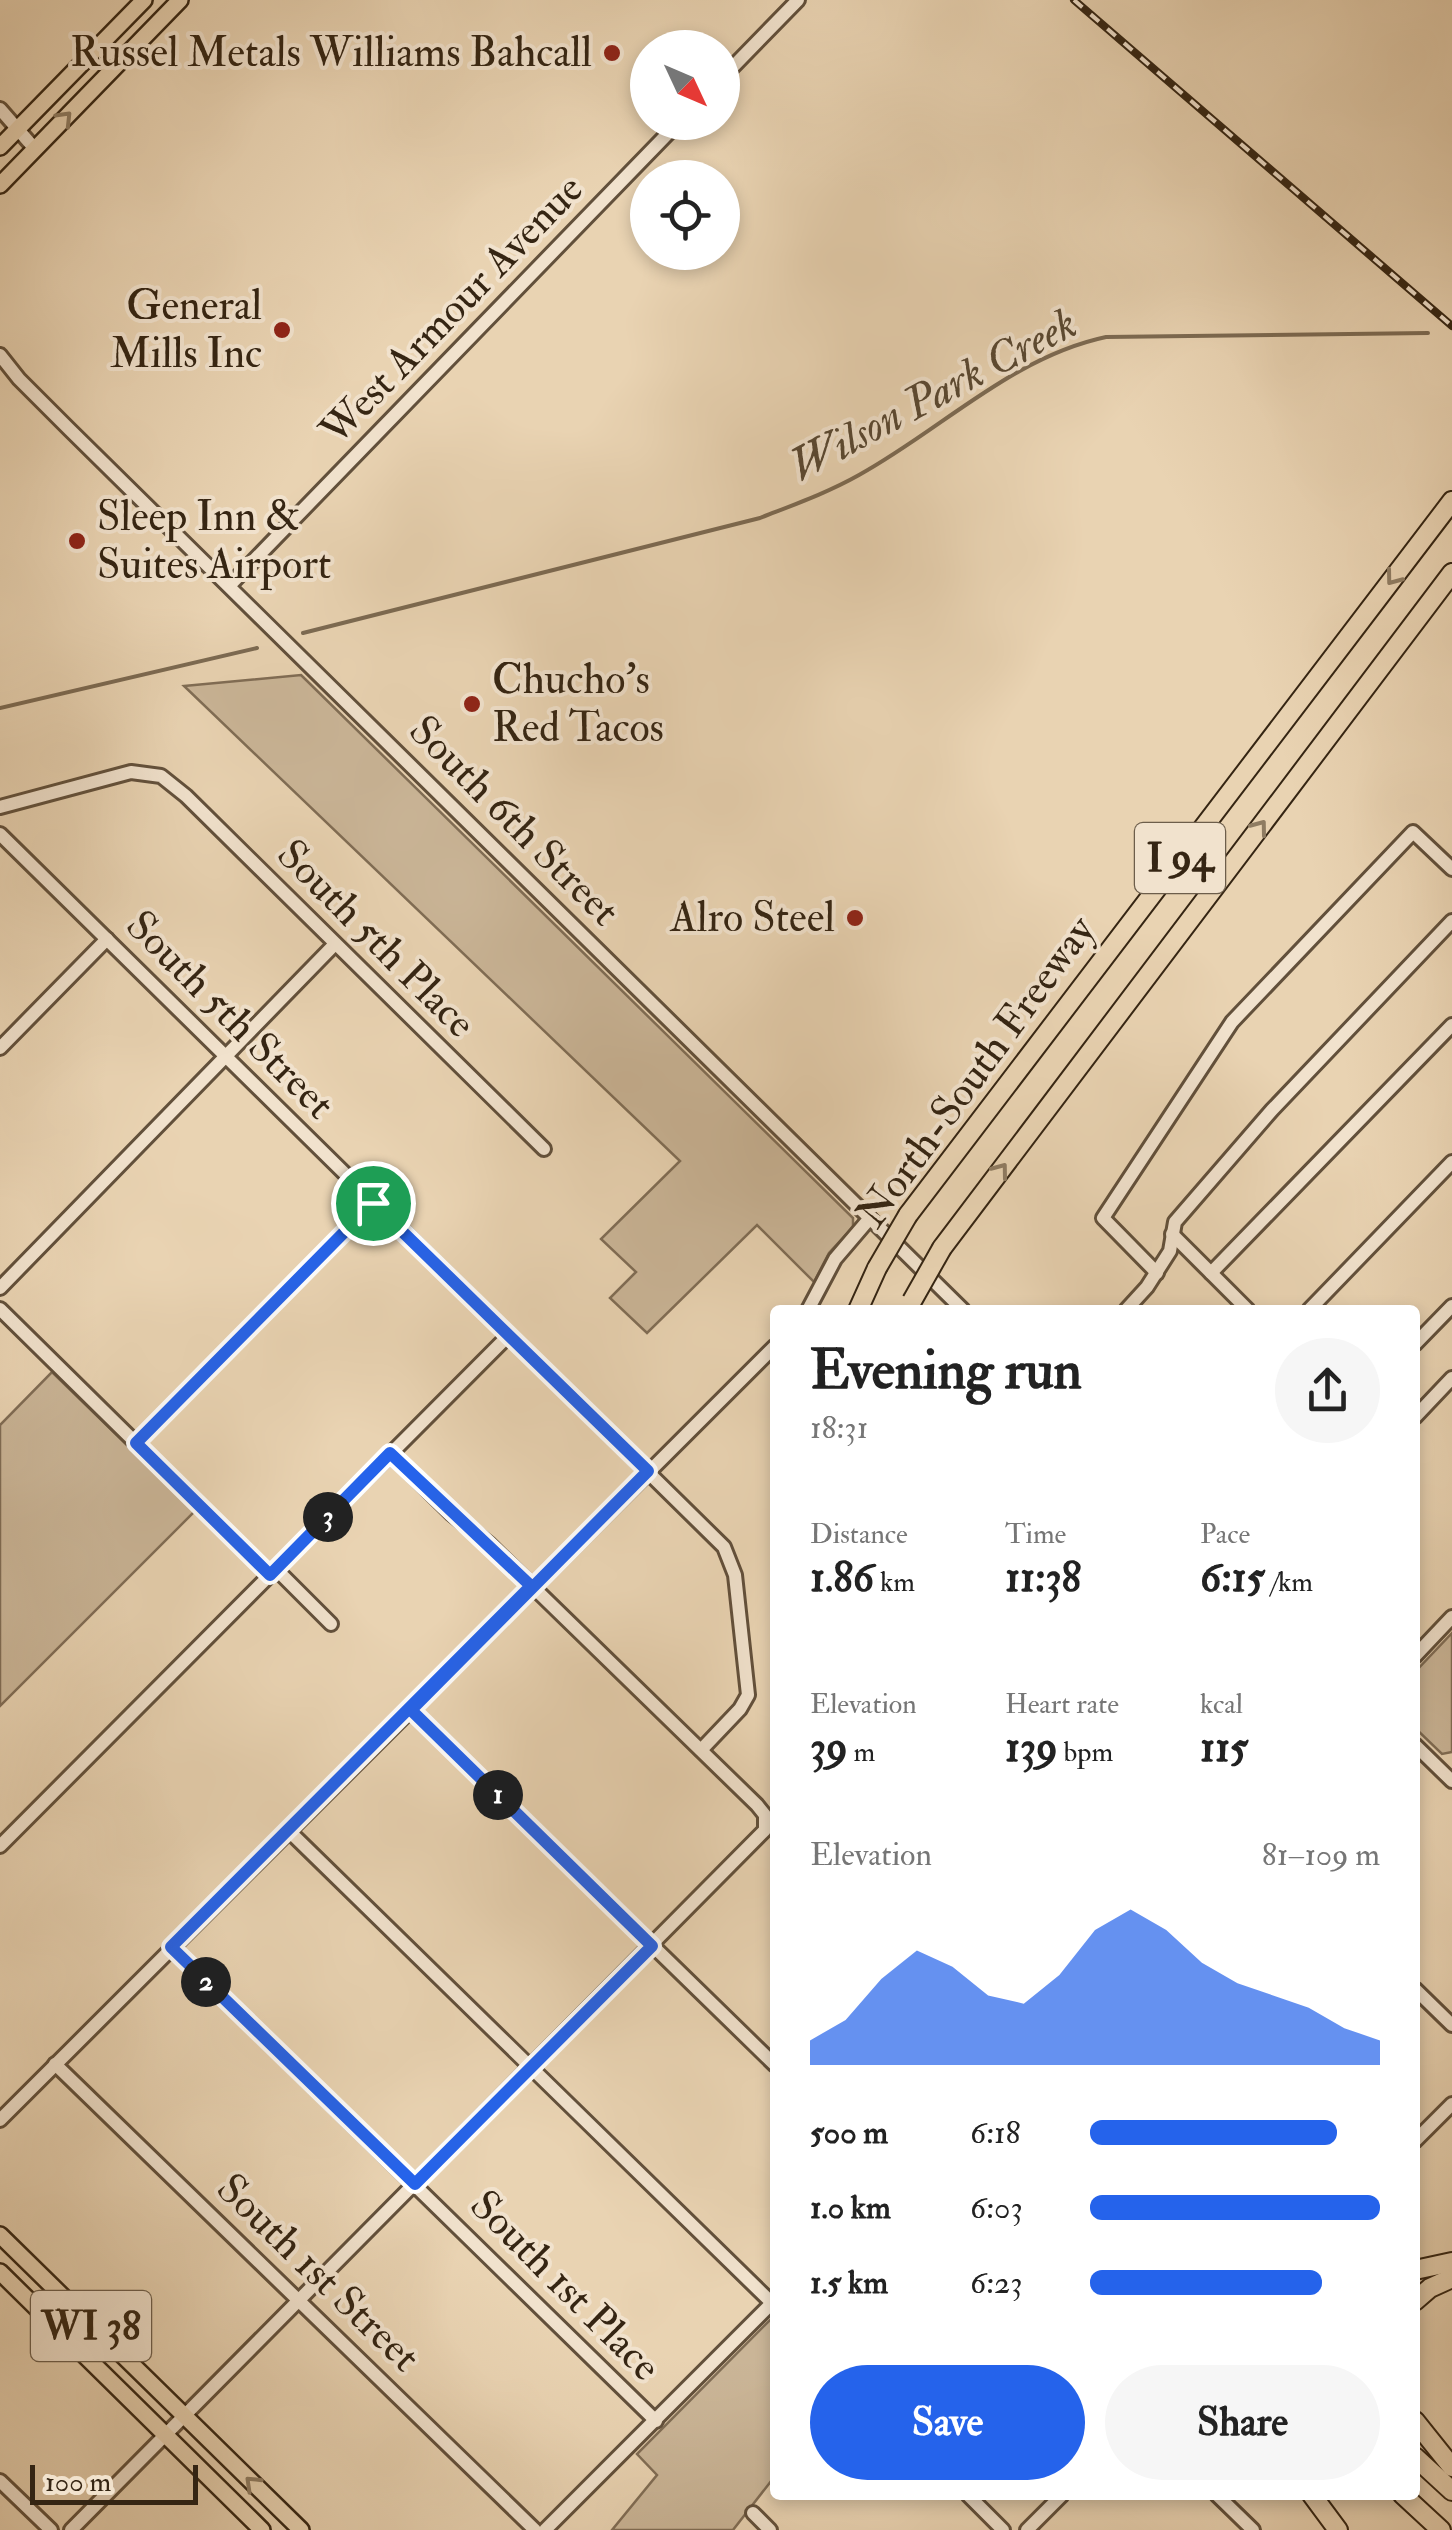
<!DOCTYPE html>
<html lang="en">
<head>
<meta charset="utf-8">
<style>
  body { margin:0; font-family:"IM FELL Double Pica",serif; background:#f6f6f6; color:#222; height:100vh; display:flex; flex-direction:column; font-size:38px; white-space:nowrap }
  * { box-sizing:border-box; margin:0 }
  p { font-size:32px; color:#767676 }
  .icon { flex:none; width:55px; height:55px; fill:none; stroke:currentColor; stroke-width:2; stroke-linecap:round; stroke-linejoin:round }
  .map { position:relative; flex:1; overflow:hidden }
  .details { position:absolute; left:770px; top:1305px; width:650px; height:1195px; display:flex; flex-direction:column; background:#fff; border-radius:10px; box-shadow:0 5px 15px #0003 }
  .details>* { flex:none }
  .needle { width:65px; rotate:134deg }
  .tools { position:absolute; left:630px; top:30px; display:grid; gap:20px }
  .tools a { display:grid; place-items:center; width:110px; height:110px; border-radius:50%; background:#fff; box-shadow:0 5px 15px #0003; font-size:50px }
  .scale { position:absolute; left:30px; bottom:25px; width:168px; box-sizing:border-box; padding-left:10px; border:5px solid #352513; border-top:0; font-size:28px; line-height:35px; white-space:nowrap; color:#352513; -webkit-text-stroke:8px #f1e2cd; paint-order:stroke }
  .pin { position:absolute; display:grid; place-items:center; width:85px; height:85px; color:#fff; margin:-42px; border:5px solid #fff; border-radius:50%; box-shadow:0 2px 10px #0007 }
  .km { position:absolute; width:50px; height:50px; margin:-25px; border-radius:50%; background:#222; color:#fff; font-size:28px; line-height:50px; text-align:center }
  .round { display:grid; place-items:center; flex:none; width:105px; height:105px; border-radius:52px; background:#f6f6f6 }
  .summary { display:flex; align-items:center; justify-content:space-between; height:170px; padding:0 40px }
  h1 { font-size:55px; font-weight:800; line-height:75px }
  .metrics { display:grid; grid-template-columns:repeat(3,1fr); gap:15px; height:170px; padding:10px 40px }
  .metrics div { display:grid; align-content:center }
  .metrics b { font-size:42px; font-weight:800 }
  .metrics small { font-size:28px; font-weight:400 }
  .metrics p { font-size:28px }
  .chart { height:280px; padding:20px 40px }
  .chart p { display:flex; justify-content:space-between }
  .chart svg { width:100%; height:180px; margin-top:10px; fill:#2563eb; opacity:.7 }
  .primary-button { display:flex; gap:20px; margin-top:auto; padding:20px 40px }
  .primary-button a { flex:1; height:115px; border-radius:60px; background:#2563eb; color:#fff; font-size:40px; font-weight:800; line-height:115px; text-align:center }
  .primary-button a+a { background:#f6f6f6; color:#222 }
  ul { padding:0 40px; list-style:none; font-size:32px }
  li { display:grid; grid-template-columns:160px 120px 1fr; align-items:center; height:75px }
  li i { height:25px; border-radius:12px; background:#2563eb }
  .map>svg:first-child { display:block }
</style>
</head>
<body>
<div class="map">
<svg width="1452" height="2530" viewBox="0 0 1452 2530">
  <rect width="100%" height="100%" fill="#e9d3b2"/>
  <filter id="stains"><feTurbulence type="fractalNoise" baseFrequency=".002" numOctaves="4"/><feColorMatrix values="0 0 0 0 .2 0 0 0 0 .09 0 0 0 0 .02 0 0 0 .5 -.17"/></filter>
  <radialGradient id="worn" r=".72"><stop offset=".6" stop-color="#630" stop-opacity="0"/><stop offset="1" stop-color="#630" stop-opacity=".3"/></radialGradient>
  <g fill="#cab597" stroke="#806d55" stroke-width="2.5">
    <path d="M301,675L853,1218V1227L829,1253L814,1282L757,1225L647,1333L610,1298L636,1272L601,1239L680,1161L184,686Z"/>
    <path d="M52,1372L195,1511L0,1706V1425Z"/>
    <path d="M1452,1633V1752L1442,1754L1415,1728V1672Z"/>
    <path d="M775,2315V2476L733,2530H612L657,2475L637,2454Z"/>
  </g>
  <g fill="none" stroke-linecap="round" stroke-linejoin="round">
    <g stroke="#7c6a52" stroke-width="4">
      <path d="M303,633L760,518C793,505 827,493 859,475C941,430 1012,357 1106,337L1428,333"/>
      <path d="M0,708L257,648"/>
    </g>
    <defs>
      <g id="minor">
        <path d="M722,78L798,0"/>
        <path d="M0,109L35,149"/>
        <path d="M0,355L19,379L68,428L963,1310"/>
        <path d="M230,585L679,122"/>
        <path d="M0,807L131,772L161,776L186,796L544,1149"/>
        <path d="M0,834L724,1547L735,1575L748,1695L740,1709L701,1750"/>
        <path d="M0,1048L107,939"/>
        <path d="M1172,1234L1248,1310"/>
        <path d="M1157,1273L1103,1218L1232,1022L1413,832L1452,869"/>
        <path d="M1211,1273L1452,1025"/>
        <path d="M0,1288L334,945"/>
        <path d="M0,1309L270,1575"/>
        <path d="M808,1310L835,1259L870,1218"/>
        <path d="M1126,1310L1147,1287L1170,1251L1175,1222L1272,1110L1452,921"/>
        <path d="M1309,1310L1452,1162"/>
        <path d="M1415,1344L1452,1306"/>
        <path d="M1415,1417L1452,1378"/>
        <path d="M136,1443L373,1203"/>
        <path d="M276,1569L331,1624"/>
        <path d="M1415,1656L1452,1617"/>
        <path d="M411,1710L775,2065"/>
        <path d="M1415,1745L1452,1781"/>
        <path d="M289,1831L772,2303"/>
        <path d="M0,1846L509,1335"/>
        <path d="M171,1947L656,2421"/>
        <path d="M1415,1989L1452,2025"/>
        <path d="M55,2064L535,2530"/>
        <path d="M0,2120L775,1346"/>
        <path d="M1415,2141L1452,2104"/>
        <path d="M0,2481L51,2530"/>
        <path d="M968,2495L1003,2530"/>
        <path d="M1217,2495L1253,2530"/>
        <path d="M753,2513L770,2530"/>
        <path d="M71,2530L765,1830V1815L757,1805L489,1544L452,1514L390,1453"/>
        <path d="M545,2530L775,2300"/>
        <path d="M1027,2530L1062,2495"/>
      </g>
      <g id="major">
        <path d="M0,147L144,0"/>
        <path d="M0,185L180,0"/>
        <path d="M0,2235L301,2530"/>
        <path d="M0,2272L262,2530"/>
      </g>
      <g id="highway">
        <path d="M908,1215L1452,501"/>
        <path d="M942,1248L1452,573"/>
        <path d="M858,1310L877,1268"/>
        <path d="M1415,2270L1452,2262"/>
        <path d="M1415,2301L1430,2288L1452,2278"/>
        <path d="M1415,2421L1452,2467"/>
        <path d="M1415,2457L1452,2491"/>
        <path d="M1312,2495L1338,2530"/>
        <path d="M1403,2495L1441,2530"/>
      </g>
    </defs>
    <use href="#minor" stroke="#62503b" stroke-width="18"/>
    <use href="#major" stroke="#352513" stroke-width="20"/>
    <use href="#highway" stroke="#352513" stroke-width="22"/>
    <use href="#minor" stroke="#f1e2cd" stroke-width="12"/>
    <use href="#major" stroke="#e9d3b2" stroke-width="15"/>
    <use href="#highway" stroke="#e9d3b2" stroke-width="18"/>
    <defs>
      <path id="rail" d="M1074,0L1452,326"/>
    </defs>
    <use href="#rail" stroke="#352513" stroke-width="8"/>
    <use href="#rail" stroke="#f1e2cd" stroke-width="4" stroke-dasharray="11" stroke-linecap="butt"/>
    <defs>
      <g id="highway-bridge">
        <path d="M877,1268L908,1215"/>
        <path d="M912,1301L942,1248"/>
      </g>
    </defs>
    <use href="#highway-bridge" stroke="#352513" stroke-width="22" stroke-linecap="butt"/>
    <use href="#highway-bridge" stroke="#e9d3b2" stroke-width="18"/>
  </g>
  <defs><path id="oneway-chevron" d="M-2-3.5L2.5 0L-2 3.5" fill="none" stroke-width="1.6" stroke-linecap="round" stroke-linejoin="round" transform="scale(2.5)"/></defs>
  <g stroke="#8f7c62">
    <use href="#oneway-chevron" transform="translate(65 118) rotate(-46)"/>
    <use href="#oneway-chevron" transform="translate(1393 578) rotate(127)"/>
    <use href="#oneway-chevron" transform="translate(1260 827) rotate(-53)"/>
    <use href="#oneway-chevron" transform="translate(1001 1170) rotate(-53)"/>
    <use href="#oneway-chevron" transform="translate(252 2483) rotate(-136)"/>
  </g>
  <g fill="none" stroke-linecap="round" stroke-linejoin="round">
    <defs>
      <path id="route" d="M373,1203L648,1471L411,1710L652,1946L415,2184L171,1947L531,1586L390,1453L270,1575L136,1443L373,1203"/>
    </defs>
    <use href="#route" stroke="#fff" stroke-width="20"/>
    <use href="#route" stroke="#2563eb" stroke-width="12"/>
  </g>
  <g fill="#8f2418" stroke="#f1e2cd" stroke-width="4">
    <circle cx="612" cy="53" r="10"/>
    <circle cx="282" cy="330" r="10"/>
    <circle cx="77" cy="541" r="10"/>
    <circle cx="472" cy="704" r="10"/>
    <circle cx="855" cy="918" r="10"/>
  </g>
  <g text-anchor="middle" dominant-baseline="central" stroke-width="8" stroke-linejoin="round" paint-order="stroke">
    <g fill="#f1e2cd" stroke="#6d5e4b" stroke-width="2.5">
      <rect x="1135" y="823" width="90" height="70" rx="8"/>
      <rect x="31" y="2291" width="120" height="70" rx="8"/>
    </g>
    <g font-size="40" font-weight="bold" fill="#352513">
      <text x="1180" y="858">I 94</text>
      <text x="91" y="2326">WI 38</text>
    </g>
    <g font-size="42" fill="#352513" stroke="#f1e2cd" text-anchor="end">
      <text x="592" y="53">Russel Metals Williams Bahcall</text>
      <text x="262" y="306">General<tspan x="262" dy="48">Mills Inc</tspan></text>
      <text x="97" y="517" text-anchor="start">Sleep Inn &amp;<tspan x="97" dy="48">Suites Airport</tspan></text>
      <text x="492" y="680" text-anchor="start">Chucho's<tspan x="492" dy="48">Red Tacos</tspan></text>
      <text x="835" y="918">Alro Steel</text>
    </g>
    <g font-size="42" fill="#352513" stroke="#f1e2cd">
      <text transform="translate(452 310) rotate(-46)">West Armour Avenue</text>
      <text transform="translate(514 821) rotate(45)">South 6th Street</text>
      <text transform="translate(376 939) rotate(45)">South 5th Place</text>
      <text transform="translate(230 1015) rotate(45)">South 5th Street</text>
      <text transform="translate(976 1072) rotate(-54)">North-South Freeway</text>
      <text transform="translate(318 2273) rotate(44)">South 1st Street</text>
      <text transform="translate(565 2286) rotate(45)">South 1st Place</text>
    </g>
    <g font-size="45" font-style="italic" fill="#594832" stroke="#f1e2cd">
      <text transform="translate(933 395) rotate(-28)">Wilson Park Creek</text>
    </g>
  </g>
  <rect width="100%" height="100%" filter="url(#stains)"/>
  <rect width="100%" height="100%" fill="url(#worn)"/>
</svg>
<div class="tools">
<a><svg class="needle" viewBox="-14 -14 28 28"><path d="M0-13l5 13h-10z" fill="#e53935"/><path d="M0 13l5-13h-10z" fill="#767676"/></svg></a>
<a><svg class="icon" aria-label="locate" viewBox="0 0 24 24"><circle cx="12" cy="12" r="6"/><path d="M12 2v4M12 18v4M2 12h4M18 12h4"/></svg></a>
</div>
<div class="scale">100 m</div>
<div class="pin" style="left:373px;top:1203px;background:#1e9e55"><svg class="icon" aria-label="arrive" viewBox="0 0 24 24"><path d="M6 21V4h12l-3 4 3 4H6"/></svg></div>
<b class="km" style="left:498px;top:1795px">1</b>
<b class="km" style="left:206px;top:1982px">2</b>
<b class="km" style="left:328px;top:1517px">3</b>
<section class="details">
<div class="summary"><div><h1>Evening run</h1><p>18:31</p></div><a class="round"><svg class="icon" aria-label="share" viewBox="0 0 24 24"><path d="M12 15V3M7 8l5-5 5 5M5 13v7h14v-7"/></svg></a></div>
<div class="metrics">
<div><p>Distance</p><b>1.86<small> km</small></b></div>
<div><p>Time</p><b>11:38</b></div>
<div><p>Pace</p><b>6:15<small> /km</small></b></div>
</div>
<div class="metrics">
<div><p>Elevation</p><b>39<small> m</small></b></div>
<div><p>Heart rate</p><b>139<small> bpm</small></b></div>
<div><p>kcal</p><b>115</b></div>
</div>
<div class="chart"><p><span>Elevation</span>81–109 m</p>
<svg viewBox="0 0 160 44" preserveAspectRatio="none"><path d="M0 44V38L10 33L20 23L30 16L40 20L50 27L60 29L70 22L80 11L90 6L100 11L110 19L120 24L130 27L140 30L150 35L160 38V44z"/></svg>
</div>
<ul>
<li><b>500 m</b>6:18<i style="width:85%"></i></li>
<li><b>1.0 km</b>6:03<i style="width:100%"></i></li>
<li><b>1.5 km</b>6:23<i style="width:80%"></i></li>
</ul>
<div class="primary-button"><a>Save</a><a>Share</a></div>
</section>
</div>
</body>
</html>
